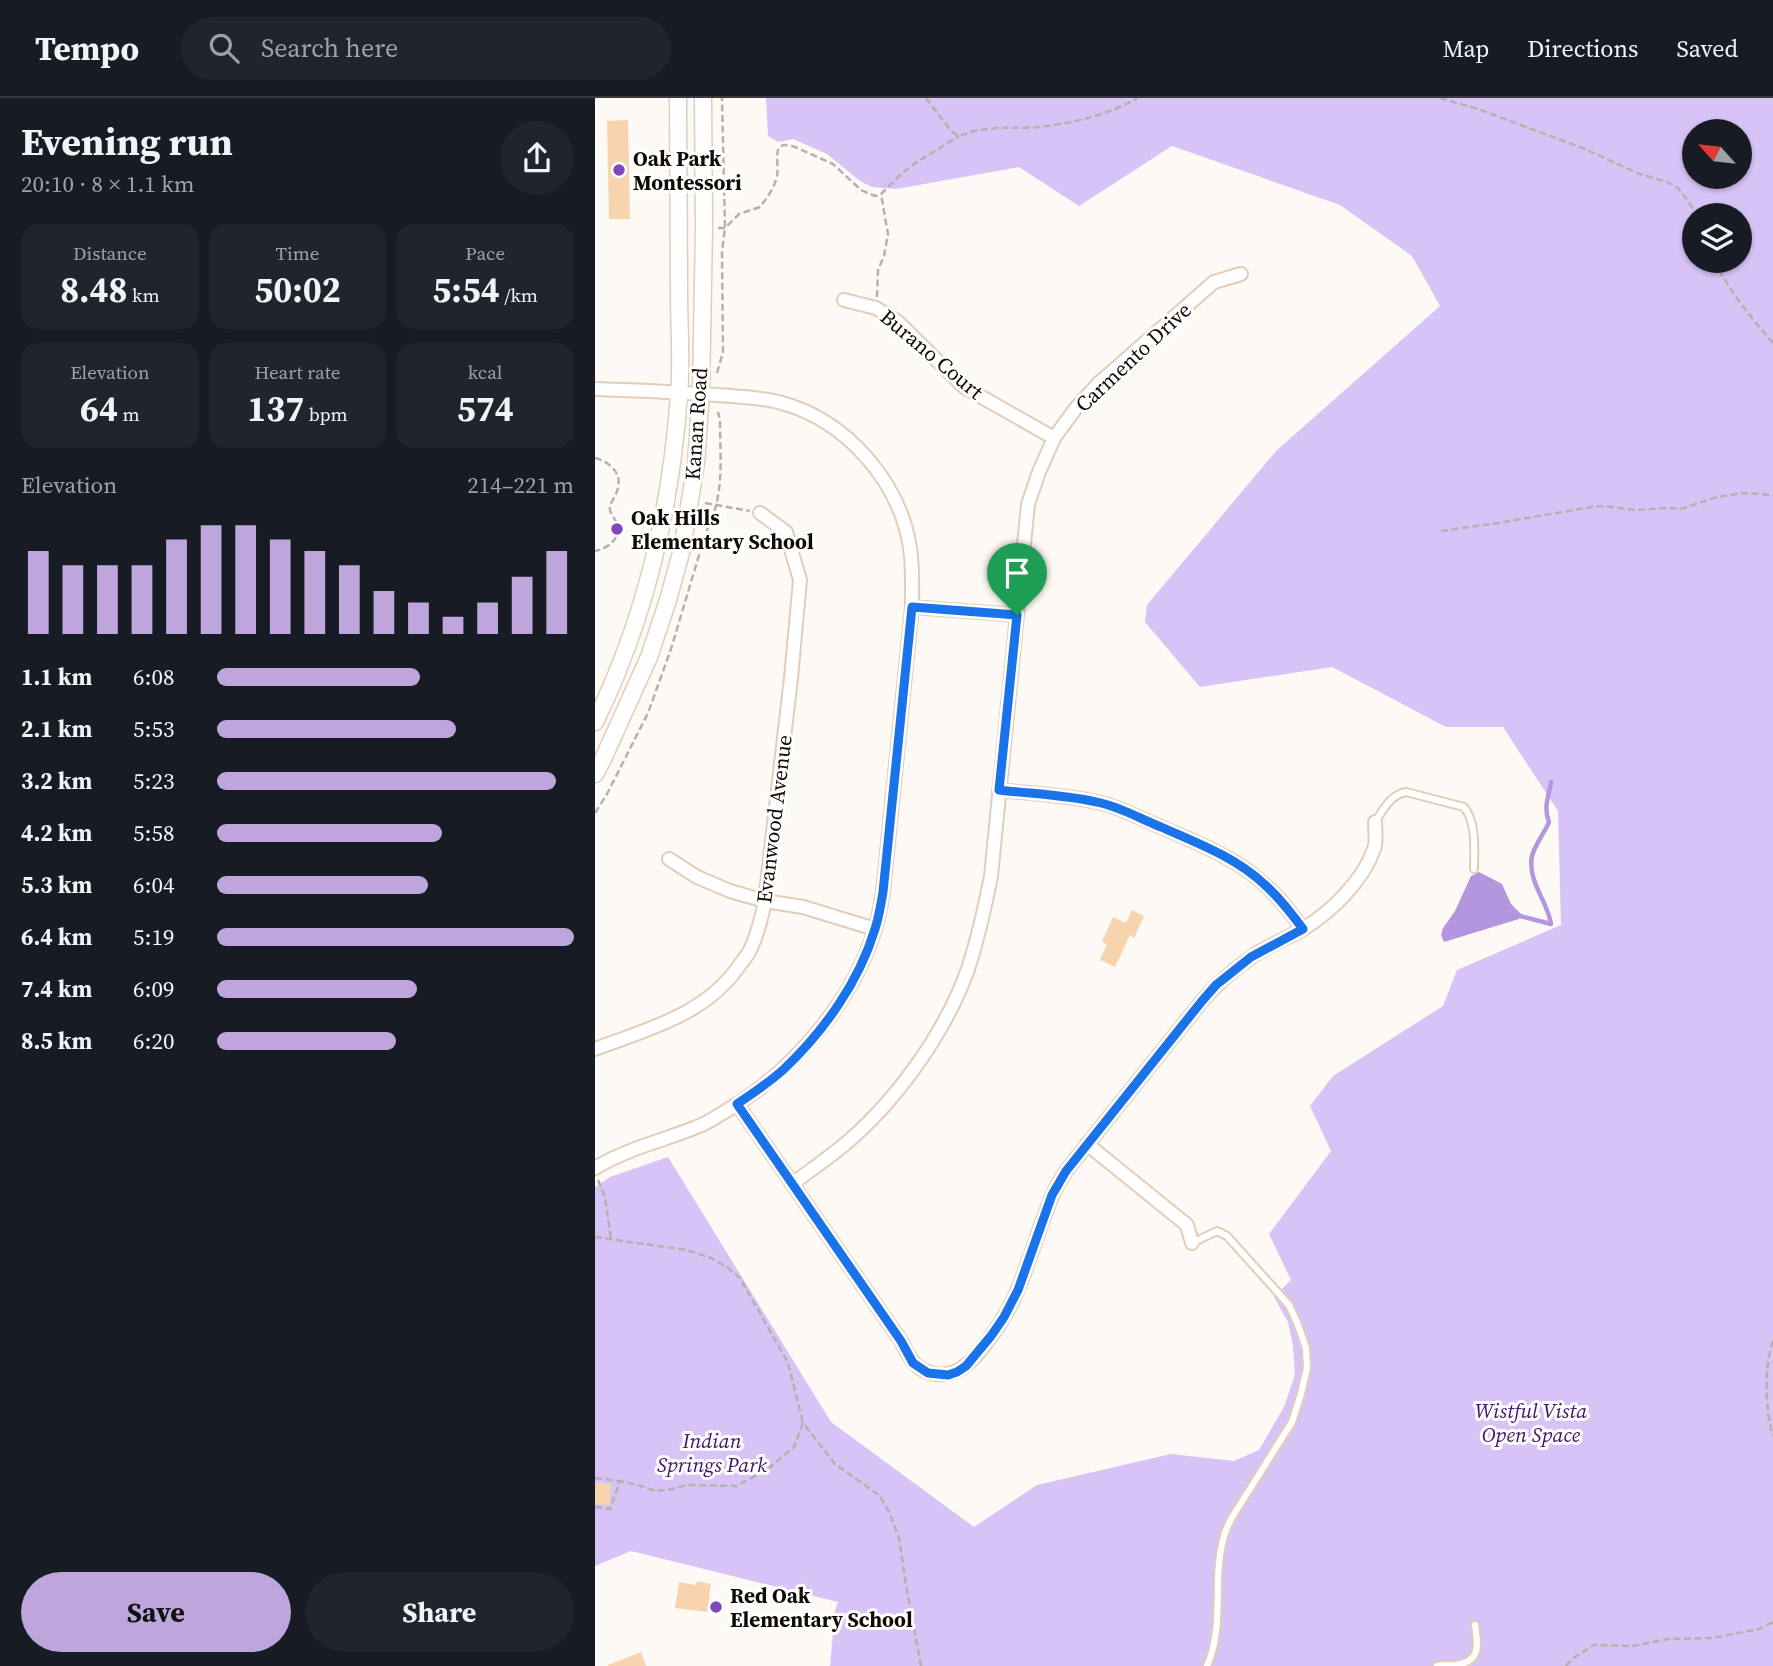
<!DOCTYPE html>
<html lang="en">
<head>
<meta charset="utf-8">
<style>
  body { margin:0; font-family:"Source Serif 4",serif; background:#20242c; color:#f1f3f6; height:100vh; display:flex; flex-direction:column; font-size:26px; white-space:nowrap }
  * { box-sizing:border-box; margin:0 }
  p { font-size:23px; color:#9ea1a6 }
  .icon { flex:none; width:38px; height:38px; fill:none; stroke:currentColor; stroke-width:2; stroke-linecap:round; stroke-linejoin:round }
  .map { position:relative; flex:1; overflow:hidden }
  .panel { display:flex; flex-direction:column; background:#171b24; width:595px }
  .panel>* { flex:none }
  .needle { width:46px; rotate:297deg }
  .tools { position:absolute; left:1087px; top:21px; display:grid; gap:14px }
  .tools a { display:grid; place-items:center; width:70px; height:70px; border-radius:50%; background:#171b24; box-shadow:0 2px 5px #0004; font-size:35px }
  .pin { position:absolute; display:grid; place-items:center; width:60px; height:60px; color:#fff; margin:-72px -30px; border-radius:50% 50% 50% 0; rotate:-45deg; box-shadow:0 0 7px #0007 }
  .pin .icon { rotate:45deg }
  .round { display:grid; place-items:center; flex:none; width:74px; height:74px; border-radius:37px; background:#20242c }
  .summary { display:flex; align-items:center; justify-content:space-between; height:119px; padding:0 21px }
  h1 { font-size:38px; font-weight:700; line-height:52px }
  .figures { display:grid; grid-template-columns:repeat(3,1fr); gap:10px; height:119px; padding:7px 21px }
  .figures div { display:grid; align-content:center; border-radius:18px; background:#20242c; text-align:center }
  .figures b { font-size:35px; font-weight:700 }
  .figures small { font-size:19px; font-weight:400 }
  .figures p { font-size:19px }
  .chart { height:196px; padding:14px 21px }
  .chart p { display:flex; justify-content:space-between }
  .chart svg { width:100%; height:126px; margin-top:7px; stroke:#bea6dc; stroke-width:6 }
  .primary-button { display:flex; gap:14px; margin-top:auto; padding:14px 21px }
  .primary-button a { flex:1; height:80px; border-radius:42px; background:#bea6dc; color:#111; font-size:28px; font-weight:700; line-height:80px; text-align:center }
  .primary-button a+a { background:#20242c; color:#f1f3f6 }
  ul { padding:0 21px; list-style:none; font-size:23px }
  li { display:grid; grid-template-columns:112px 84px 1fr; align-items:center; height:52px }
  li i { height:18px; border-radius:9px; background:#bea6dc }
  header { display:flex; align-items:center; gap:42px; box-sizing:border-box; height:98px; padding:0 35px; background:#171b24; border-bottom:2px solid #363941 }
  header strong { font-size:33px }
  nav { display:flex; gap:38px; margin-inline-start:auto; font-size:24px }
  .search { width:490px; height:63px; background:#20242c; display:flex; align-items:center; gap:18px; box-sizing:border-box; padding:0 24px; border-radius:38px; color:#9ea1a6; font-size:26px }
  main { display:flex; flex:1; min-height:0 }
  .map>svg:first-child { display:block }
</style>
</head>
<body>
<header>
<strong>Tempo</strong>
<div class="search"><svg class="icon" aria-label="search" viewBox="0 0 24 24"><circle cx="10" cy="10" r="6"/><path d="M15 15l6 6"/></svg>Search here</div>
<nav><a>Map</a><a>Directions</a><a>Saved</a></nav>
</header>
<main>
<section class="panel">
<div class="summary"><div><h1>Evening run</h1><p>20:10 · 8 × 1.1 km</p></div><a class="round"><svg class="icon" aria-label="share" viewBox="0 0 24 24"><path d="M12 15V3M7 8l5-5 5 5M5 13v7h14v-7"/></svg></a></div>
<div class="figures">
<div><p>Distance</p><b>8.48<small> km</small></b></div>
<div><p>Time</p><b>50:02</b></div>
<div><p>Pace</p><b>5:54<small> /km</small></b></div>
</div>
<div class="figures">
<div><p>Elevation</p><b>64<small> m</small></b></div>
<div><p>Heart rate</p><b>137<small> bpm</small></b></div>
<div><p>kcal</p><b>574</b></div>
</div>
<div class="chart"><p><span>Elevation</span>214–221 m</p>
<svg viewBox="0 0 160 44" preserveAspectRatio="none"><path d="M5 44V15M15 44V20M25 44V20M35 44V20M45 44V11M55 44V6M65 44V6M75 44V11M85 44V15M95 44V20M105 44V29M115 44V33M125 44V38M135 44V33M145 44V24M155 44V15"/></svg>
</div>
<ul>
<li><b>1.1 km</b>6:08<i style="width:57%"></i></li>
<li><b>2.1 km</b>5:53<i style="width:67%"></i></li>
<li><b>3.2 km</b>5:23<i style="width:95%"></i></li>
<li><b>4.2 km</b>5:58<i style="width:63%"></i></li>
<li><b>5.3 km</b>6:04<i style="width:59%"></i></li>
<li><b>6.4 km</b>5:19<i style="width:100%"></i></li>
<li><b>7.4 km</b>6:09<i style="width:56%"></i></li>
<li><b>8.5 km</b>6:20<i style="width:50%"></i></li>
</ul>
<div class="primary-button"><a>Save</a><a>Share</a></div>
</section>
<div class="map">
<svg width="1178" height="1568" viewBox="0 0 1178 1568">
  <rect width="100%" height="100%" fill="#fdf9f5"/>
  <path fill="#d7c3f6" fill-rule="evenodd" d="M171,0H1178V1568H235L240,1513L243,1504L36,1453L0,1468V1089L15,1079L73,1059L236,1324L379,1429L442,1387L576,1356L639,1363L664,1352L689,1309L700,1277L698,1248L693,1224L679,1199L696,1182L674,1136L736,1053L715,1008L738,978L848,908L862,872L966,827L963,713L908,629H851L737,569L605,589L550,524L552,507L681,353L845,208L817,158L745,107L577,48L484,108L424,69L301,91L277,89L265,83L232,56L198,41L183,44L173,38ZM1099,33H1144V79H1099ZM1099,117H1144V163H1099Z"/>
  <path fill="#b496de" d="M884,774L907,786L916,806L926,816L924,821L849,844L846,837L848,830L860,813L876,778Z"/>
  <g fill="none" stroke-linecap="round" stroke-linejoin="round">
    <path stroke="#b496de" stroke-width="4.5" d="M925,818L956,826C953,804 932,783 937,758C940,746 949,736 954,724C948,709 954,698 956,684"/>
  </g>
  <g fill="#f7d4ae">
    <path d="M33,22L35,121H14L12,23Z"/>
    <path d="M537,812L549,818L539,840L535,837L520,869L505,862L512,846L507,844L518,819L531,825Z"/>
    <path d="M0,1385L16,1386L14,1407L0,1406Z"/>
    <path d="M102,1483L116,1486L112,1514L80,1510L84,1484L101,1487Z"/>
    <path d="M46,1554L51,1568H13V1567Z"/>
  </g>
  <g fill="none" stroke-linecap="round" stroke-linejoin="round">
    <defs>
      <g id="service">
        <path d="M780,724C789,711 795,697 811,694L869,709C882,726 879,751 879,771"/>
        <path d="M597,1145L622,1133L632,1138L694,1207L703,1227L711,1250L712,1270L706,1296L697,1324L636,1421C633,1428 629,1435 628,1442C617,1484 630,1526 612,1568"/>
        <path d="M842,1568C848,1567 854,1567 860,1567C886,1564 883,1548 880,1527"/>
      </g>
      <g id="minor">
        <path d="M249,202L281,210L302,223L369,289L459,340"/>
        <path d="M0,291C41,292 82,294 123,297C145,299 166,299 187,305C252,323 305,384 315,450C318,470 317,489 317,509L288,794C286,806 284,819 280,831C258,904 197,974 131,1013C122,1018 113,1025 104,1028C68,1043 33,1050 0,1070"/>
        <path d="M317,509L422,517"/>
        <path d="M404,692C438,696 473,697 506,705C527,710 546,721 566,729C602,745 640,759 669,786C684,799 696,815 708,831"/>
        <path d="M74,761L102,779L135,793L170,803L208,809L280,831"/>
        <path d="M0,951C53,931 110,917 144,868C148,862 154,856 156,850C163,835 167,818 170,803L196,580L205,482L191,434L165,415"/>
        <path d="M142,1006L306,1243C310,1250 314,1260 320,1266C331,1277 350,1280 364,1272C385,1260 414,1214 423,1191C435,1162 444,1130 456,1101C459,1091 466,1082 471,1073L607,903C621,887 638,872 655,860C672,848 691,841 708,831C736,814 768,783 779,751C782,744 780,733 780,724"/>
        <path d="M492,1046L592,1127L597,1145"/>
        <path d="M197,1086C213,1074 229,1063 244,1051C298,1008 350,936 373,871C383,840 390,809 396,778L433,406L444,374L459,340L481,310L504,285L619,184L646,176"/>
      </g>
      <g id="secondary">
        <path d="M0,624C50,522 76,410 84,297C87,264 84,230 84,196C84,131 83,65 83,0"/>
        <path d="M0,676L8,661L54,559L73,502L87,451L101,365L106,295L109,129L108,0"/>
      </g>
    </defs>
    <use href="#service" stroke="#e1ceb9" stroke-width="10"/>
    <use href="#minor" stroke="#e1ceb9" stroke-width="16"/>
    <use href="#secondary" stroke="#e1ceb9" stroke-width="19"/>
    <g stroke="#b6b1ad" stroke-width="2.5" stroke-dasharray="7 3.5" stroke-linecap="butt">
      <path d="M331,0L356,33L364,38C369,37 374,34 379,33C400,28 423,31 444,29C479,25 512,17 543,0"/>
      <path d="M845,0L883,11L990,51L1042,75L1072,84L1083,90L1094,104L1101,117"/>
      <path d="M123,130H130L144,116L165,109C172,100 180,89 182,78C185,64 174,40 200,49L238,66L266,92L280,98L286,96L307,75L319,66L364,38"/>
      <path d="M1119,163C1134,192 1156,220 1178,245"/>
      <path d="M282,199L283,172L289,158L293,136L286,96"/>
      <path d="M122,275L128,254L127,153L130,130L127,0"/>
      <path d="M0,360C18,365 29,378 21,396C19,401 14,406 15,412C16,417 21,421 22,427C25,442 13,450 0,453"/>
      <path d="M110,405L155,413"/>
      <path d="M846,433L903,425L997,409L1009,408L1040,412L1074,410L1086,411L1122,399L1148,395L1178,397"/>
      <path d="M0,715L12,696L53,615L76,551L111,434C130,398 125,361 125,322L123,314"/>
      <path d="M3,1082L10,1099L16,1141"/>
      <path d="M0,1139L92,1152L116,1160L132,1169L145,1180L193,1265L208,1325"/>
      <path d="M1178,1243C1169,1266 1170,1314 1178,1338"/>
      <path d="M0,1380L24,1383"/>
      <path d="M0,1409L15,1411L25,1383L43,1387L61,1393L73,1392L92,1387L142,1388L174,1370L199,1349L208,1325L240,1366L285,1398L295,1416L304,1440L311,1487L326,1568"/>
      <path d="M971,1568L977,1561L999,1547L1038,1548L1073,1541L1117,1540L1164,1531L1178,1524"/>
    </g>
    <use href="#service" stroke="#fff" stroke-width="6"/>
    <use href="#minor" stroke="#fff" stroke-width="12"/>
    <use href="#secondary" stroke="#fff" stroke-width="16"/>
  </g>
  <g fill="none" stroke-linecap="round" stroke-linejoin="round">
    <defs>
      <path id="route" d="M317,509L422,517L404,692C438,696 473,697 506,705C527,710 546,721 566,729C602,745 640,759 669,786C684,799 696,815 708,831L656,859L621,887L607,903L471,1073L457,1097L423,1192L409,1219L396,1238L371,1268L362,1274L353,1277L333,1275L318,1265L306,1243L142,1006C158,995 175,984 189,971C229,933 264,884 280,831C284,819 286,806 288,794Z"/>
    </defs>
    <use href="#route" stroke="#fff" stroke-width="14"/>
    <use href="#route" stroke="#1a73e8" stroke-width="9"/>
  </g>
  <g fill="#8047bd" stroke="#fff" stroke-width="2.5">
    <circle cx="24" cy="72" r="7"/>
    <circle cx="22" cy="431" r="7"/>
    <circle cx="121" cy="1509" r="7"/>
  </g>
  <g text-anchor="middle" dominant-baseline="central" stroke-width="6" stroke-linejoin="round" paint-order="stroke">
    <g font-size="21" font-weight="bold" fill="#110b05" stroke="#fff" text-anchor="start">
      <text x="38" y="60">Oak Park<tspan x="38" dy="24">Montessori</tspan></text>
      <text x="36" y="419">Oak Hills<tspan x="36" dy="24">Elementary School</tspan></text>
      <text x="135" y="1497">Red Oak<tspan x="135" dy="24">Elementary School</tspan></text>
    </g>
    <g font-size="21" fill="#110b05" stroke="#fff">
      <text transform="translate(337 256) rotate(40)">Burano Court</text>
      <text transform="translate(538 259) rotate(-43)">Carmento Drive</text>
      <text transform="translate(101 326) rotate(-86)">Kanan Road</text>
      <text transform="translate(179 721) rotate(-83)">Evanwood Avenue</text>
    </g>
    <g font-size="21" font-style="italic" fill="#401468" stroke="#fff">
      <text x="936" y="1312">Wistful Vista<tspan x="936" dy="24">Open Space</tspan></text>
      <text x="117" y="1342">Indian<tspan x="117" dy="24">Springs Park</tspan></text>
    </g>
  </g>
</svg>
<div class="tools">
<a><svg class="needle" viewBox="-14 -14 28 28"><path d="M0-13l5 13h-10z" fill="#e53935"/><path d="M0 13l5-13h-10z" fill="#9ea1a6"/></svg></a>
<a><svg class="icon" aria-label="layers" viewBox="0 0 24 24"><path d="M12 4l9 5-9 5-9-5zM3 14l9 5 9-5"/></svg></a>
</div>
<div class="pin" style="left:422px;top:517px;background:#1e9e55"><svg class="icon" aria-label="arrive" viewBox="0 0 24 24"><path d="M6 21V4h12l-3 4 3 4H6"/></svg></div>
</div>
</main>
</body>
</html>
